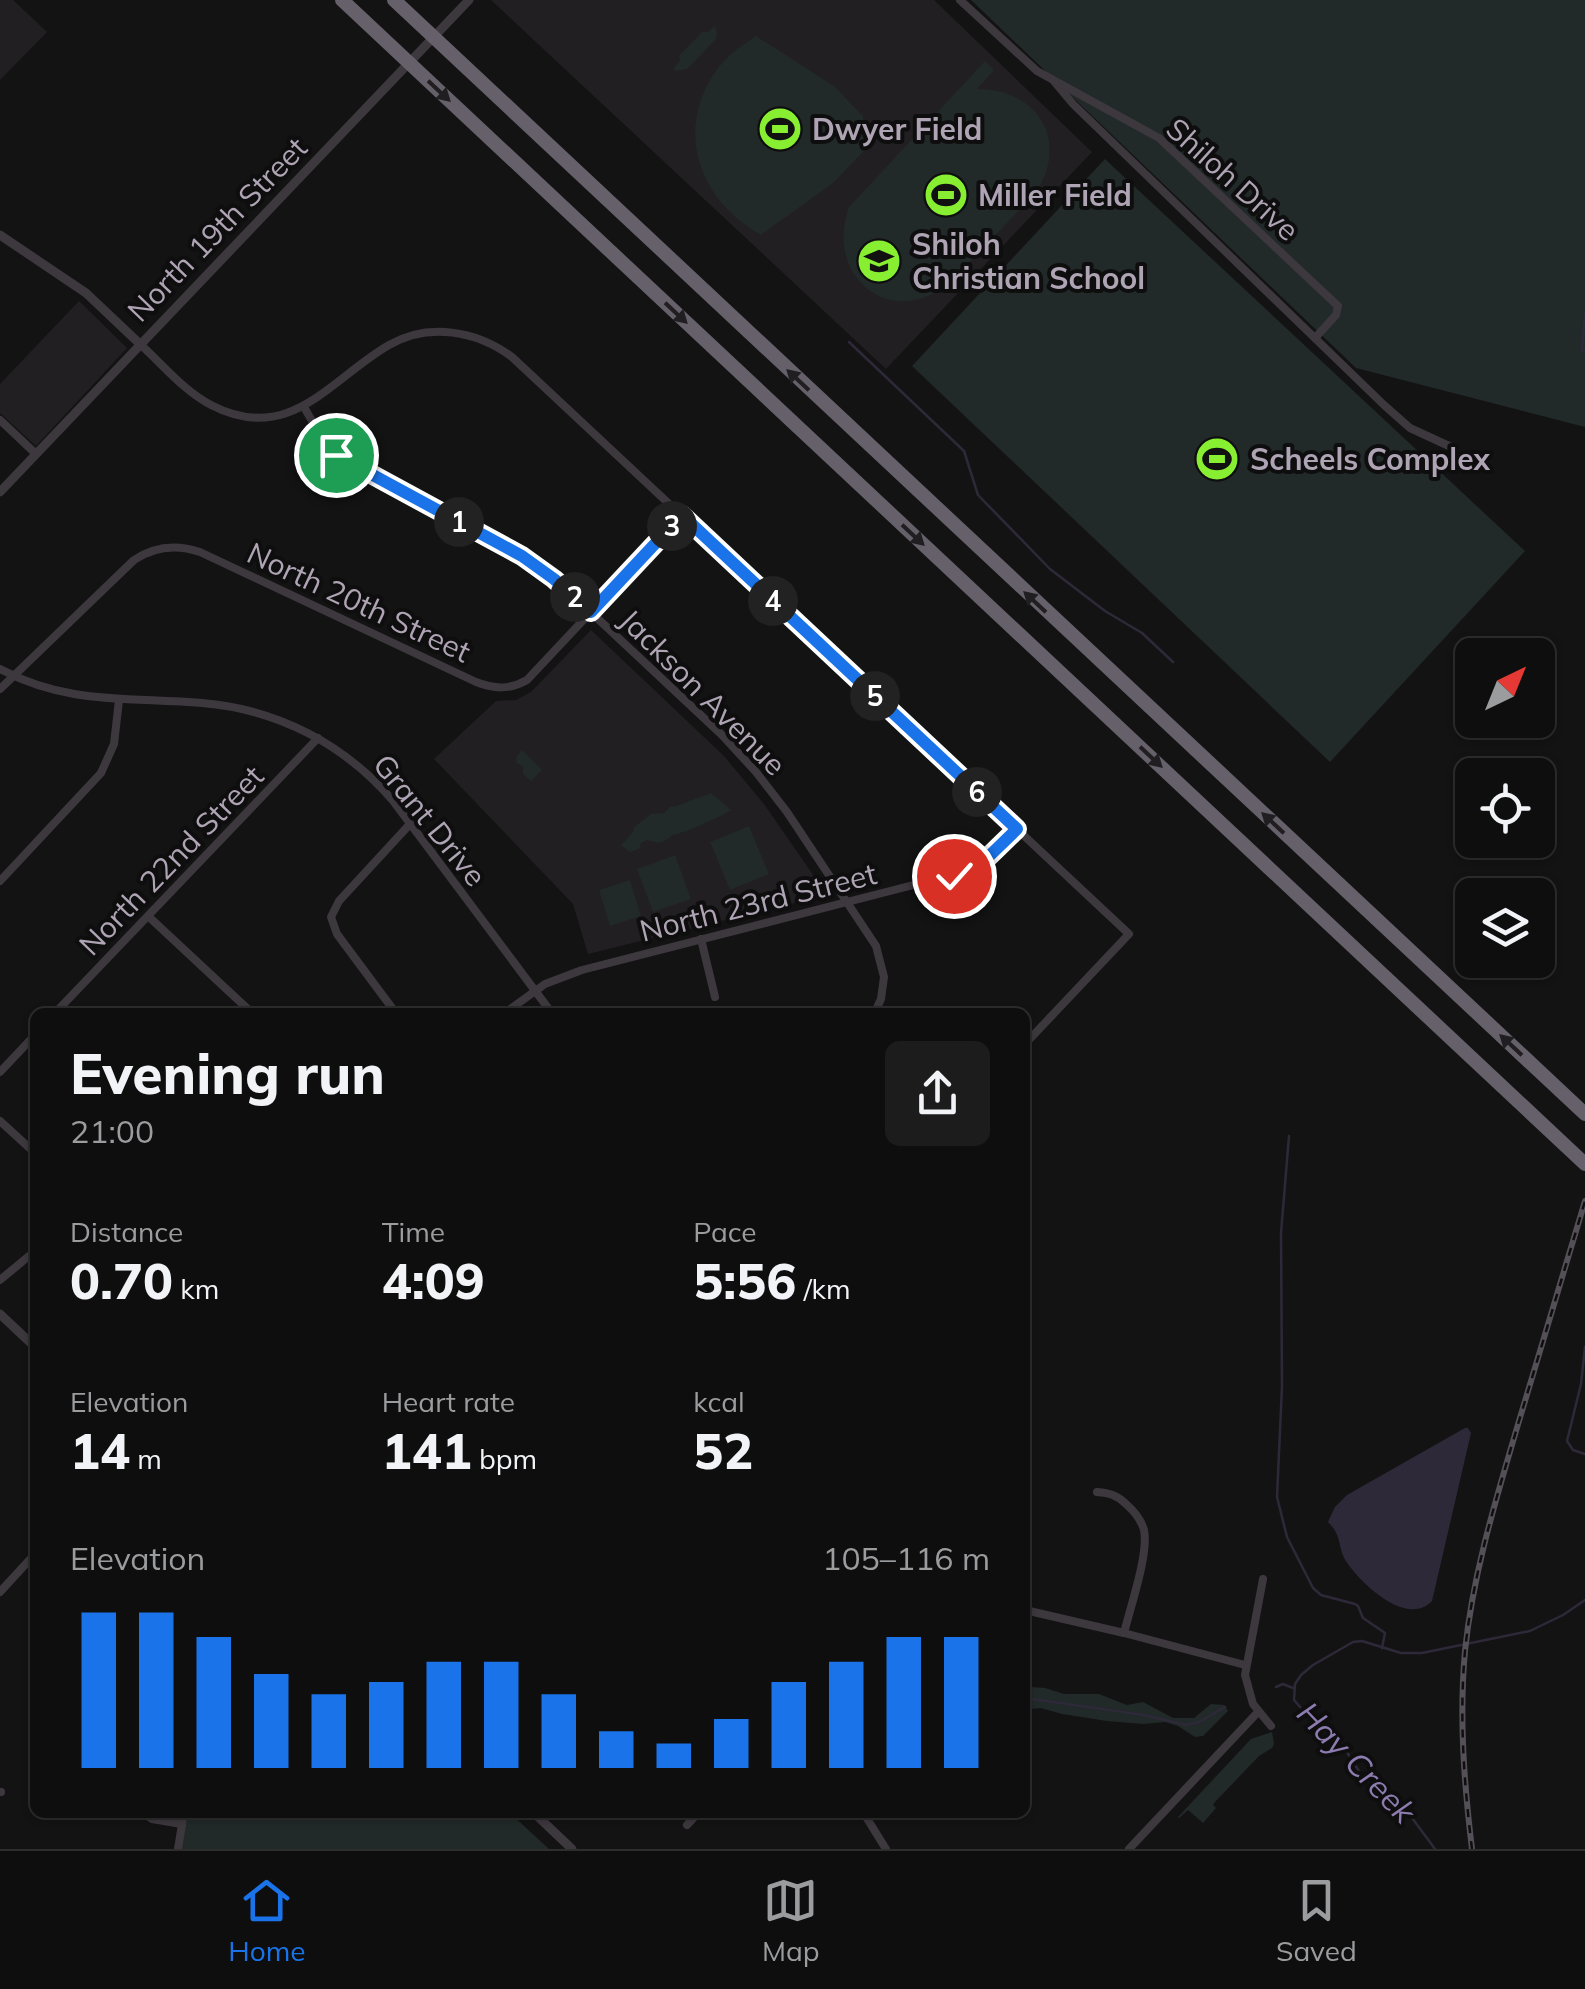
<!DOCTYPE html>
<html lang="en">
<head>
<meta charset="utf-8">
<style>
  body { margin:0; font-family:Mulish,sans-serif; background:#1d1c1d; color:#f1f3f6; height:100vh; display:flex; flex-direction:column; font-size:38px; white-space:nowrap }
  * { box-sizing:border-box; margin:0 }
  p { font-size:32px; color:#9b9c9e }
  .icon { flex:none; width:55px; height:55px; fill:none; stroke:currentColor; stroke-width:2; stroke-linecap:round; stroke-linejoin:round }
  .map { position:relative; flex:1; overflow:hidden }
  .side { position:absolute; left:30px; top:1008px; width:1000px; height:810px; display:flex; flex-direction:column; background:#0f0e0f; border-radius:15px; box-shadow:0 2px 8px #0004,0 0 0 2px #2f2e2f }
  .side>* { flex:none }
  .needle { width:65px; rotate:43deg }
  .tools { position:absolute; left:1455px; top:638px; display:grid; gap:20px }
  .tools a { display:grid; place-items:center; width:100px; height:100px; border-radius:15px; background:#0f0e0f; box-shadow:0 2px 8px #0004,0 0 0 2px #2f2e2f; font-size:50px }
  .pin { position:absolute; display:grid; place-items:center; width:85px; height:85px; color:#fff; margin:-42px; border:5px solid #fff; border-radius:50%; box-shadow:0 2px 10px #0007 }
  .km { position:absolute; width:50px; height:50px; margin:-25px; border-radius:50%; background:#222; color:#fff; font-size:28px; line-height:50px; text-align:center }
  .round { display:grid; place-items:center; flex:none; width:105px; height:105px; border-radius:15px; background:#1d1c1d }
  .head { display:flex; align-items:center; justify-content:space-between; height:170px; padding:0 40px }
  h1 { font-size:55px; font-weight:800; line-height:75px }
  .stats { display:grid; grid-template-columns:repeat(3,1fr); gap:15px; height:170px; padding:10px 40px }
  .stats div { display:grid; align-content:center }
  .stats b { font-size:50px; font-weight:800 }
  .stats small { font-size:28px; font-weight:400 }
  .stats p { font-size:28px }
  .chart { height:280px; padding:20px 40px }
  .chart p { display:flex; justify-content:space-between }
  .chart svg { width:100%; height:180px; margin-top:10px; stroke:#1a73e8; stroke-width:6 }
  .dock { display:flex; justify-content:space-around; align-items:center; height:140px; border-top:2px solid #2f2e2f; background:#0f0e0f; font-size:28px; color:#9b9c9e }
  .dock a { display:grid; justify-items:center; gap:5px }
  .dock .current { color:#1a73e8 }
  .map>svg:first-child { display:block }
</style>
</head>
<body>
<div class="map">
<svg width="1585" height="1849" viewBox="0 0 1585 1849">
  <rect width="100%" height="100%" fill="#141314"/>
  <g fill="#211f21">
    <path d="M0,0H13L47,32L0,80Z"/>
    <path d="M491,0H934L1092,152L886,369Z"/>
    <path d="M79,301L127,348L36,446L0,413V384Z"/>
    <path d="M591,630L724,756L764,804L827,895L588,954L573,904L434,759L496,701L516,700L531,692Z"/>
  </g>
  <g fill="#212929">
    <path d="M971,0H1585V427L1356,368Z"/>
    <path d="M715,26L717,33L716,39L687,69L676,71L673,69L680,61L679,56L702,32H708Z"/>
    <path d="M756,36L834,86L863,116L864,151L833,183L761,235C700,201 674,132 715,72C726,56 741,46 756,36Z"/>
    <path d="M985,61L994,70L977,89C1039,88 1071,144 1034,195L948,284C889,331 824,275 849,207Z"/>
    <path d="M1105,159L1525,551L1330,762L912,366Z"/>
    <path d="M522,750L542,770L531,781L523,774V767L516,762L517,756Z"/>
    <path d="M711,793L731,810C723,816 682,834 673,835C662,844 660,844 647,840L641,843L639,849L630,852L621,845L634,831L633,828L651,814L664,813L671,806L674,807Z"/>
    <path d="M749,826L769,874L730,890L710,842Z"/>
    <path d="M675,855L691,899L653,912L637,869Z"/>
    <path d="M630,880L641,916L610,926L599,890Z"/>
    <path d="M1031,1687L1045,1688L1064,1694H1099L1127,1705L1143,1702L1173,1718H1194L1211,1704L1224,1705L1228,1711L1203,1736L1195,1737L1178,1726L1165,1722L1143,1724L1107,1721L1062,1714L1041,1708L1031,1709L1025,1707V1690Z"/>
    <path d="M1272,1732L1274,1744L1272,1748L1259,1756L1215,1802L1213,1805L1216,1808L1203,1823L1188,1810L1179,1818L1178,1817L1251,1739Z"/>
    <path d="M184,1812L510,1813L549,1849H178Z"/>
  </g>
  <path fill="#2e2938" d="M1465,1428H1468L1471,1433L1432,1601C1407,1627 1363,1585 1348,1564C1336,1547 1344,1538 1328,1522L1335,1507L1347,1495Z"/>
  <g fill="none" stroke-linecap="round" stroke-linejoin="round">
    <g stroke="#2e2938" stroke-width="2.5">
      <path d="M1585,314L1582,349L1585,352"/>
      <path d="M849,342L964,451L978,495L1050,569L1105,611L1142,633L1173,662"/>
      <path d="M1289,1136L1281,1233L1282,1386L1277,1497L1287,1537L1313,1588L1321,1595L1355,1604L1358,1606L1363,1618L1385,1633L1382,1648"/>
      <path d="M1585,1347L1581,1384L1567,1441L1573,1450L1585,1454"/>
      <path d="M1276,1687L1283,1684L1293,1688"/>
      <path d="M1025,1698L1144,1715L1186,1725L1199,1722L1225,1707"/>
      <path d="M1435,1849L1404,1807L1374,1787L1362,1776L1336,1735L1332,1732L1321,1731C1312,1721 1303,1710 1294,1700L1295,1684L1301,1675L1313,1665L1353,1642L1362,1641L1401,1653H1422L1530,1631L1563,1615L1585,1600"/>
    </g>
    <g stroke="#3d383e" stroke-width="8">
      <path d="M960,0L1037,71L1159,138L1338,306L1336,315L1315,338"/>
      <path d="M1053,80L1073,104L1384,405L1410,428L1449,446"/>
      <path d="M141,345C163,365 184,391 211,405C290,446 330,379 389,345C429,322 477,331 512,357L1129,934L1025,1044"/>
      <path d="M304,407L324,442L343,460L510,549L545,572L581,603L722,735L756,772L787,812L876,946L884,977L881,999L875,1012"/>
      <path d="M0,420L36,454"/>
      <path d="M0,669C68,705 128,697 202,703C277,709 345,744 394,802L551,1012"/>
      <path d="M0,689L134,560C155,546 176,544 200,552L476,682C494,689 510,690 527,680L682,515"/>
      <path d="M0,881L101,773L114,744L119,700"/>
      <path d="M148,916L251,1012"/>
      <path d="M701,939L715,997"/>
      <path d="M56,1012L318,738"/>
      <path d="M395,1012L337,934L331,917L339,901L410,824"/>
      <path d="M506,1012L545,984L582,970L964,872L990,857L1017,829"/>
      <path d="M0,1072L35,1035"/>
      <path d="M0,1121L35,1153"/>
      <path d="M0,1280L35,1251"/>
      <path d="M1097,1492C1109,1493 1117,1495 1126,1504C1134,1511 1141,1519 1144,1530C1149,1554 1130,1608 1124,1633"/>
      <path d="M1263,1579L1245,1675L1253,1704L1271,1726"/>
      <path d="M0,1592L35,1554"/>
      <path d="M1025,1610L1124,1633L1245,1665"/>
      <path d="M0,1792H1"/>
      <path d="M142,1812L152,1819L182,1824"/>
      <path d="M863,1812L886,1849"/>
      <path d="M687,1825L699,1812"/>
      <path d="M178,1849L184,1812"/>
      <path d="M1129,1849L1258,1712"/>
    </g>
    <g stroke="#3d383e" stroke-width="9">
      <path d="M0,235L86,293L141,345"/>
      <path d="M0,492L469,0"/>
      <path d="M0,1314L35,1347"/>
      <path d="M533,1812L572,1849"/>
    </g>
    <g stroke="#66606a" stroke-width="14">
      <path d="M342,0L1585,1164"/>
      <path d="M394,0L1585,1114"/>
    </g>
    <defs>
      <path id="rail" d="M1472,1849C1464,1783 1459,1717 1465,1651C1473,1572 1497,1496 1519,1421C1541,1348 1563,1275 1585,1201"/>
    </defs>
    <use href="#rail" stroke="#555058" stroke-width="6"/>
    <use href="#rail" stroke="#0f0e0f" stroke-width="2.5" stroke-dasharray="8" stroke-linecap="butt"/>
  </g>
  <defs><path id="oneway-solid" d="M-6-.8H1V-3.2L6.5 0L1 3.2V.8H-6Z" transform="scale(2.5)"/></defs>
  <g fill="#201e21">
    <use href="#oneway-solid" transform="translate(439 91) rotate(43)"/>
    <use href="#oneway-solid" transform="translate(676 313) rotate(43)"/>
    <use href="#oneway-solid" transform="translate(798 380) rotate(-137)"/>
    <use href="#oneway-solid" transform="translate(913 535) rotate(43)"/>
    <use href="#oneway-solid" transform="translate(1035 602) rotate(-137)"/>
    <use href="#oneway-solid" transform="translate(1151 757) rotate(43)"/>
    <use href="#oneway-solid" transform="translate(1273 823) rotate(-137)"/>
    <use href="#oneway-solid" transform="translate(1511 1045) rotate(-137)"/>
  </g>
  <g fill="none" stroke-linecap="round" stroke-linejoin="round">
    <defs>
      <path id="route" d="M336,455L522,556L554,579L591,612L682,515L1017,829L982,863L954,876"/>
    </defs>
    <use href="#route" stroke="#fff" stroke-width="20"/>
    <use href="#route" stroke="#1a73e8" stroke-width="12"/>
  </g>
  <defs>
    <symbol id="stadium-disc" viewBox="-11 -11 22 22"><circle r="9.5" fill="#88ee31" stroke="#0f0e0f"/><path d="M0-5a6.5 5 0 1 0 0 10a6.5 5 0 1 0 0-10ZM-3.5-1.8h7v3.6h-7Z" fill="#111"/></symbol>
    <symbol id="school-disc" viewBox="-11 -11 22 22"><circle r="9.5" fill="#88ee31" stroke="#0f0e0f"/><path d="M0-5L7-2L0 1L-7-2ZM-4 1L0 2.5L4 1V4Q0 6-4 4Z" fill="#111"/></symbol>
  </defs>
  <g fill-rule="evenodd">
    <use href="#stadium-disc" x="755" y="104" width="50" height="50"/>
    <use href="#stadium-disc" x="921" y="170" width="50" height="50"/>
    <use href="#school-disc" x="854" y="236" width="50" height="50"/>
    <use href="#stadium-disc" x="1192" y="434" width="50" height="50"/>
  </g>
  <g text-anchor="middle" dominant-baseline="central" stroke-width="8" stroke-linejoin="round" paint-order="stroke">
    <g font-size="30" font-weight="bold" fill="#aea4b4" stroke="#0f0e0f" text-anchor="start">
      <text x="812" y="129">Dwyer Field</text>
      <text x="978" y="195">Miller Field</text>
      <text x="912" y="244">Shiloh<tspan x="912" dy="34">Christian School</tspan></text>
      <text x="1250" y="459">Scheels Complex</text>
    </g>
    <g font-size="30" fill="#aea4b4" stroke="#0f0e0f">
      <text transform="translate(1233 179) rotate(42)">Shiloh Drive</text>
      <text transform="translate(217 229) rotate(-46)">North 19th Street</text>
      <text transform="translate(359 602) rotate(25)">North 20th Street</text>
      <text transform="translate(703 692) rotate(45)">Jackson Avenue</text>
      <text transform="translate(430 820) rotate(51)">Grant Drive</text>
      <text transform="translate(171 860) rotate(-46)">North 22nd Street</text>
      <text transform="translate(758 902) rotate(-14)">North 23rd Street</text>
    </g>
    <g font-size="32" font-style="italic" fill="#8d7caf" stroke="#0f0e0f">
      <text transform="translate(1357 1762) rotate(46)">Hay Creek</text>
    </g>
  </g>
</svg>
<div class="tools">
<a><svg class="needle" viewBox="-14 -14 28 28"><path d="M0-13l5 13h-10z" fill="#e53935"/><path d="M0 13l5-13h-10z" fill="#9b9c9e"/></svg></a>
<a><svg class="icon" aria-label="locate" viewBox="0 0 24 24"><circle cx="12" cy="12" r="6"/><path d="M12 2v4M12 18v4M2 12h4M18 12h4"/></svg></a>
<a><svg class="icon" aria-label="layers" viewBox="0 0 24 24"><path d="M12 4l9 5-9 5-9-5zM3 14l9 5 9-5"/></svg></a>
</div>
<div class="pin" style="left:336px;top:455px;background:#1e9e55"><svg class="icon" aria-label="arrive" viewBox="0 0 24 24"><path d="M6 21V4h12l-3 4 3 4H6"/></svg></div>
<div class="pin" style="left:954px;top:876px;background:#d93025"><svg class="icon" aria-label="check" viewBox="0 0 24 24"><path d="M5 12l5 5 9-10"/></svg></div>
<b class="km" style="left:459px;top:522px">1</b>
<b class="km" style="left:575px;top:597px">2</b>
<b class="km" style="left:672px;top:526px">3</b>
<b class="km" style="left:773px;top:601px">4</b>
<b class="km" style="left:875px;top:696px">5</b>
<b class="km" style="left:977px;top:792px">6</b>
<section class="side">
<div class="head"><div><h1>Evening run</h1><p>21:00</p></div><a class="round"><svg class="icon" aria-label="share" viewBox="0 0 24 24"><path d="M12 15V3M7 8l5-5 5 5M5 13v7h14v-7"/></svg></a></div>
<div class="stats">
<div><p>Distance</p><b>0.70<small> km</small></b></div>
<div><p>Time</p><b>4:09</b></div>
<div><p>Pace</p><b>5:56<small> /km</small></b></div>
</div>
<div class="stats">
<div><p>Elevation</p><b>14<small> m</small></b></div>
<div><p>Heart rate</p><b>141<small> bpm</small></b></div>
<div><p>kcal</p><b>52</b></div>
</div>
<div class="chart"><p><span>Elevation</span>105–116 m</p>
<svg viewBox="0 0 160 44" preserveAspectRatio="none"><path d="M5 44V6M15 44V6M25 44V12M35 44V21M45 44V26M55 44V23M65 44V18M75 44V18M85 44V26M95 44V35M105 44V38M115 44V32M125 44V23M135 44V18M145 44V12M155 44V12"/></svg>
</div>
</section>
</div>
<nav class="dock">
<a class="current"><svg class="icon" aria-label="home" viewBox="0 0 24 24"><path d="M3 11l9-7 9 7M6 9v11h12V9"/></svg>Home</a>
<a><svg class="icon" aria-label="map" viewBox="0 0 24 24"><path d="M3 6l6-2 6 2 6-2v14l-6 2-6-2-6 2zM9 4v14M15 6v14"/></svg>Map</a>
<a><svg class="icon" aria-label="saved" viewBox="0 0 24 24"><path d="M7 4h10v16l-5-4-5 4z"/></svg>Saved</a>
</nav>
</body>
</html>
